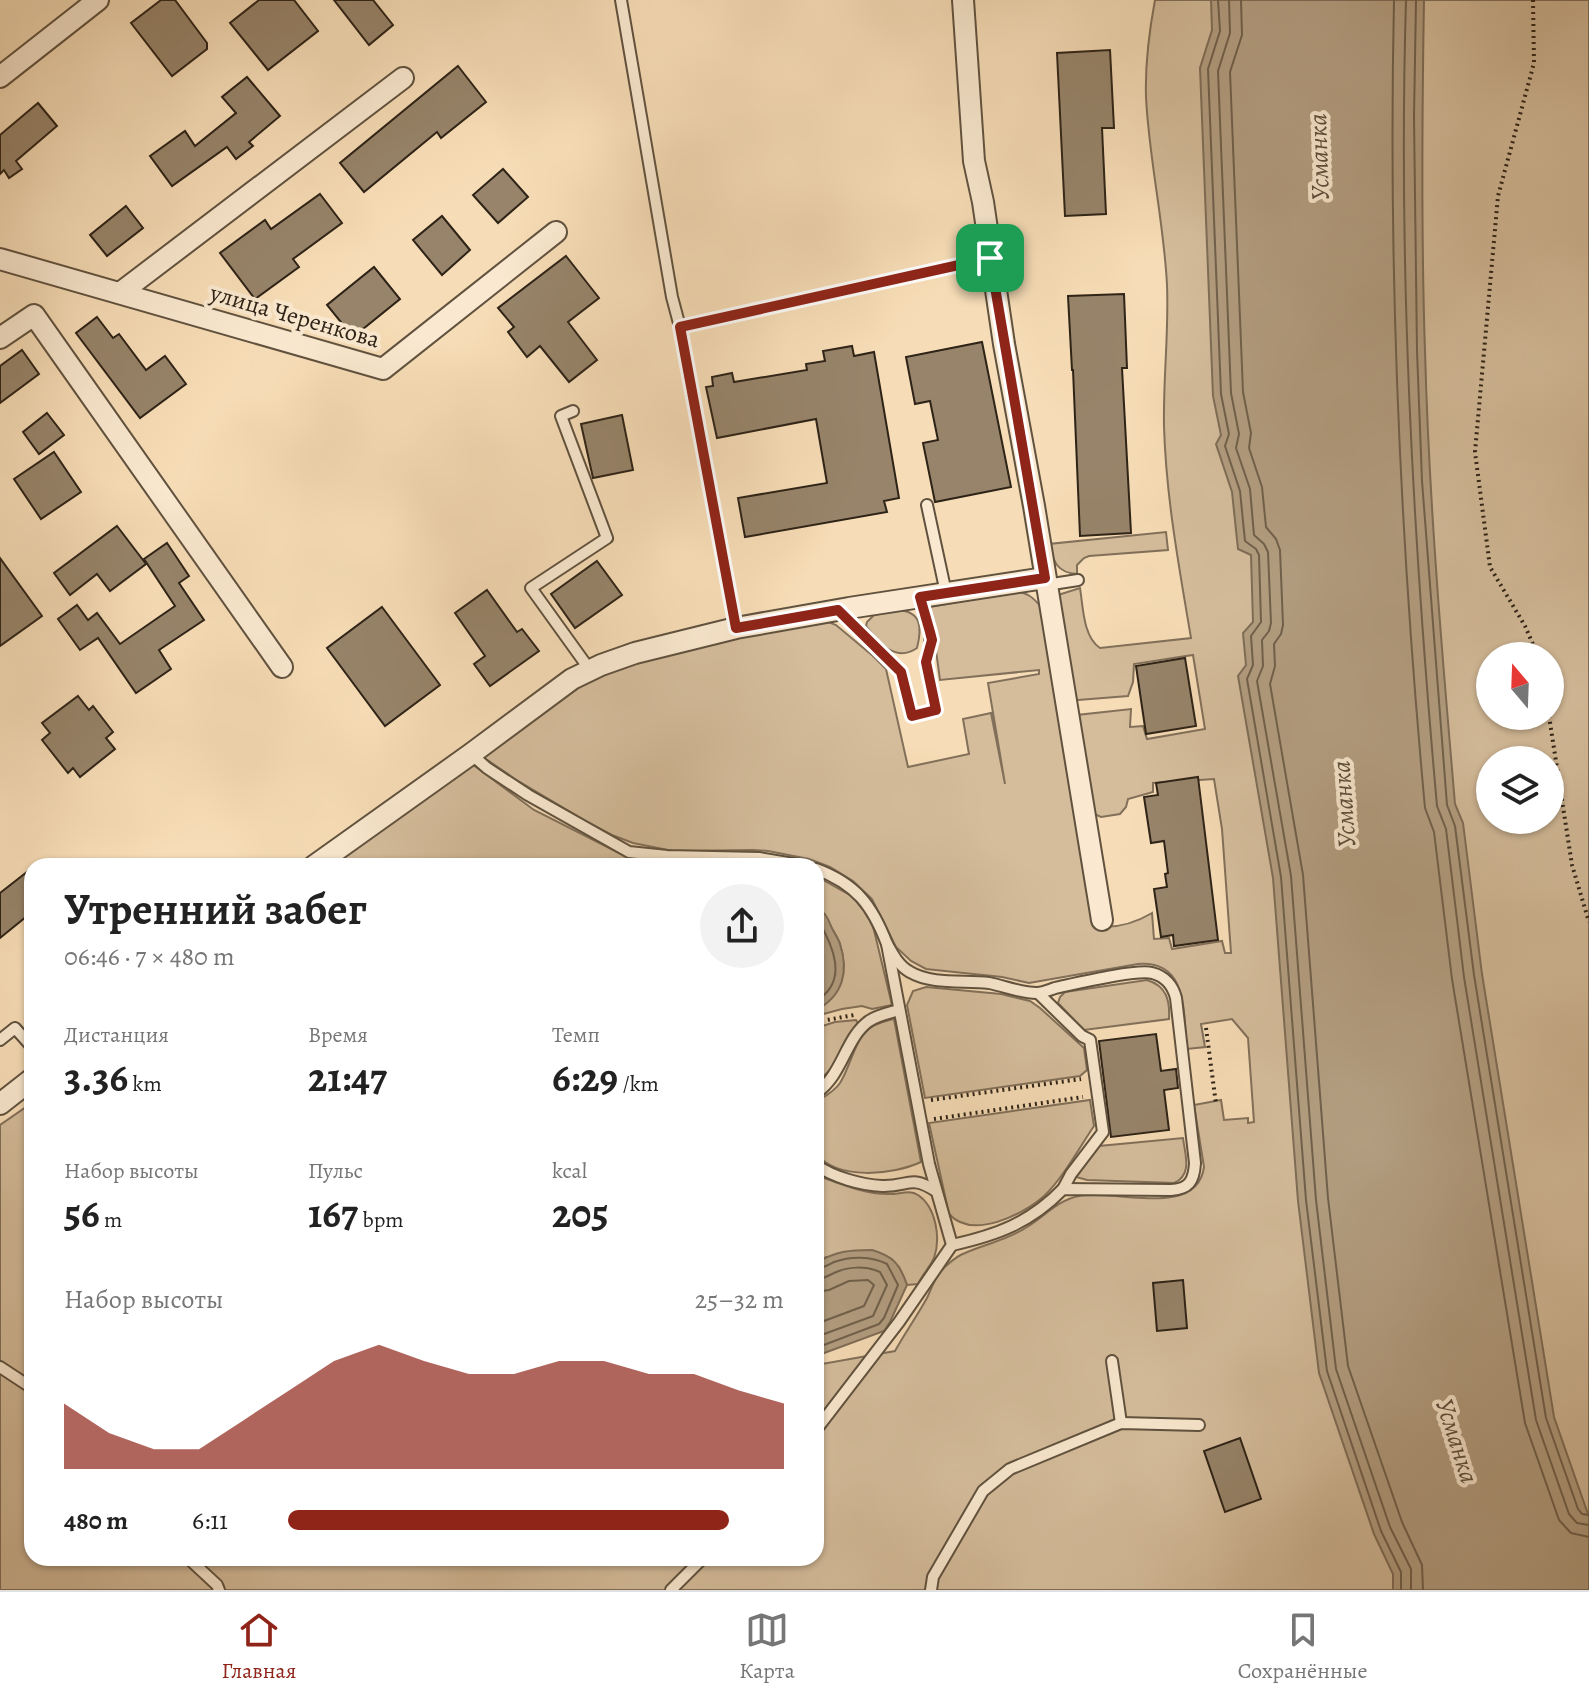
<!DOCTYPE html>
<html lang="ru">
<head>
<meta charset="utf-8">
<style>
  body { margin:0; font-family:Alegreya,serif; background:#f2f2f2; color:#222; height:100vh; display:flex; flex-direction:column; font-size:30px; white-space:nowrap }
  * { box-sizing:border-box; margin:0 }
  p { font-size:26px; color:#767676 }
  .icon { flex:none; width:44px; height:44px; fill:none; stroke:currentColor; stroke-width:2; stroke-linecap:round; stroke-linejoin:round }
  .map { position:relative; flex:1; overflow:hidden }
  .sheet { position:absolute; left:24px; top:858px; width:800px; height:708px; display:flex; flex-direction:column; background:#fff; border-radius:24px; box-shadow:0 2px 6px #0004 }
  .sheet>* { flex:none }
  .needle { width:52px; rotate:341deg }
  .tools { position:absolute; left:1476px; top:642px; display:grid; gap:16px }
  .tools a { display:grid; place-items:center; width:88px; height:88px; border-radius:50%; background:#fff; box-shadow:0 2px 6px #0004; font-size:40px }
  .pin { position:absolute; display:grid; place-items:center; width:68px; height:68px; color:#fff; margin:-34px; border-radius:16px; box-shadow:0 4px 12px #0006 }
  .round { display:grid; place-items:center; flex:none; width:84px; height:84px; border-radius:42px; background:#f2f2f2 }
  .overview { display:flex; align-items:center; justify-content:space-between; height:136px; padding:0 40px }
  h1 { font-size:44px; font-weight:700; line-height:60px }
  .figures { display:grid; grid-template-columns:repeat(3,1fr); gap:12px; height:136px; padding:8px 40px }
  .figures div { display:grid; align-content:center }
  .figures b { font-size:40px; font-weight:700 }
  .figures small { font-size:22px; font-weight:400 }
  .figures p { font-size:22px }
  .chart { height:224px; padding:16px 40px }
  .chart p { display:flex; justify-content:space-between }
  .chart svg { width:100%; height:144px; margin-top:8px; fill:#8f2418; opacity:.7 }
  ul { padding:0 40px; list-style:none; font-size:26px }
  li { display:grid; grid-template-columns:128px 96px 1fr; align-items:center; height:60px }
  li i { height:20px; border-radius:10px; background:#8f2418 }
  .menu { display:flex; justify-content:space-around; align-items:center; height:112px; border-top:2px solid #e0e0e0; background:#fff; font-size:22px; color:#767676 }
  .menu a { display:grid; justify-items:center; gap:4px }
  .menu .active { color:#8f2418 }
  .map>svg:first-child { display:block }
</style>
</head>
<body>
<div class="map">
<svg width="1589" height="1590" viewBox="0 0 1589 1590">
  <rect width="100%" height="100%" fill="#f7ddb7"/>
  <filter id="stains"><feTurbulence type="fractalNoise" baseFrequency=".0025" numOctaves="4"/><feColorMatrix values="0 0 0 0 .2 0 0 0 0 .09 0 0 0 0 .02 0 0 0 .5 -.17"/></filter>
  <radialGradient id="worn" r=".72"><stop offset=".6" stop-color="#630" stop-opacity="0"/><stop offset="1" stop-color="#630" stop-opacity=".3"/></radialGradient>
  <g fill="#d5bd9c" stroke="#82705a" stroke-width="2" fill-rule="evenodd">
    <path d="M1155,0H1589V1590H0V1125L32,1103V1558H816V1365L895,1351C905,1333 917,1316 927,1298C931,1290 934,1279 941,1271C946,1265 957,1256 965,1253C987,1243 1006,1241 1027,1227C1045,1216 1058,1200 1079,1196C1114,1189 1197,1219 1204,1167L1194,1105L1221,1100L1224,1120L1248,1118V1123L1254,1122L1248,1038L1232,1019L1201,1024L1205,1047L1187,1049C1183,1014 1189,960 1138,964L1029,983L1002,977L926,969L911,961L896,947L872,899L853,881L830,867L809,859L768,851L753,850L673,851L633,843L612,835L589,823L515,779L480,755L581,686C617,666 658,657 698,647C741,637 783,629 826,621L836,625L873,656L886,669L908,767L969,754L963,719L991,713L1005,784L988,683L1039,674V670L940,680L930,607L1014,592C1027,592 1033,597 1041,607L1104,927C1121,927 1137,922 1152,913L1154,939L1169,938L1172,949L1222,941L1225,953H1231L1222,829L1214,779L1153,783V792L1128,799L1126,807L1120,814L1101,817L1090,812L1077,715L1131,709L1130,727L1143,726L1147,739L1205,729L1193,655L1134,664L1133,682L1128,696L1078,700L1071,699L1058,595L1080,588C1083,606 1083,637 1100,648L1191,638C1179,567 1166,497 1164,426C1163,379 1169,332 1167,285C1164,222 1149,160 1146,97C1145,64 1149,32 1155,0ZM1490,656H1550V716H1490ZM1490,760H1550V820H1490Z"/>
    <path d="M1166,532L1168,550L1089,556L1084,558L1077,565V574C1057,573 1053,561 1049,544Z"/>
    <path d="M897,610C922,611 922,628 917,648C896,663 879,643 866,626L867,622L874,615Z"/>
    <path d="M472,764L534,810L625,856L677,863H740L771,866H398L395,862C380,860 376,871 361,861L358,866H326Z"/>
    <path d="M816,876L855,898L860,903L872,922L892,1005L872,1009L862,1006L842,1009L816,1016V1010C842,994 849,973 840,944C838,938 834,932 831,927C826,918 825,912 816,907Z"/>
    <path d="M1147,980C1167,986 1170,1001 1169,1019L1084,1030L1058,1003L1060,997L1065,992Z"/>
    <path d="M926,987L1001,994L1030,1001L1040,1008L1084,1048L1087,1070L1080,1076L925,1098L907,1005L913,991Z"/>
    <path d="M894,1019L921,1162C893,1175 837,1181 816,1153V1102C825,1096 834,1092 840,1083C851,1066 854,1040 870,1028C877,1023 886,1021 894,1019Z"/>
    <path d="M856,1020L859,1025L829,1071L816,1083V1028L835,1022Z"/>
    <path d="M1090,1100L1094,1126C1079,1148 1063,1178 1044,1196C1023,1215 972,1240 949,1214L929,1123Z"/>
    <path d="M1183,1138C1185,1154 1193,1175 1174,1183L1087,1180L1076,1177L1099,1146Z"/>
    <path d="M816,1175C839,1183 863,1194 888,1194C898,1195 909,1189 918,1195C936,1207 941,1238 934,1258C930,1267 922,1275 918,1284L907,1285L899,1267L826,1257L816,1263Z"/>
  </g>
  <g fill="#b39e81" stroke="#7e6d57" stroke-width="2">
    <path d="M1211,0H1424C1422,117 1421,234 1425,351C1429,502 1442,653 1455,804L1463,823L1482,974L1554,1417L1589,1517V1590H1393V1574L1374,1534L1319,1373L1298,1201L1273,878L1238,676L1246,665L1243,633L1253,622L1251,555L1238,549L1232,492L1216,444L1221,435L1213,396L1200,68L1212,30Z"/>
    <path d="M816,907C825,913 827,916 831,926C833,932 838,937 840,944C849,972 843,996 816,1010Z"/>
    <path d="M872,1250C893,1256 900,1264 907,1285L890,1322L884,1331L816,1356V1263C836,1251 849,1250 872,1250Z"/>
  </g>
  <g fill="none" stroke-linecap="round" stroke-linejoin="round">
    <g stroke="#70604c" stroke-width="2">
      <path d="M1218,0L1220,31L1208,69L1221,394L1229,434L1225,446L1240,491L1245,541L1256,549L1259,555L1261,622L1251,636L1253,665L1247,679L1281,877L1306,1200L1327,1371L1381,1531L1401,1572V1590"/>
      <path d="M1229,0L1230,33L1218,71L1231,393L1239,434L1236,448L1250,489L1254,535L1264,544L1268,552L1271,623L1269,631L1262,640L1263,666L1257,681L1291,876L1316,1200L1336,1369L1390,1527L1411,1569V1590"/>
      <path d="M1241,0L1242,35L1230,72L1243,392L1251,433L1249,448L1262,487L1266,527L1276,539L1280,550L1283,625L1281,634L1274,644L1275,666L1270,684L1303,875L1328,1198L1348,1366L1402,1522L1422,1565L1423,1590"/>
      <path d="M1394,0C1388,270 1400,539 1425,808L1434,832L1452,979L1525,1423L1559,1520L1571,1533L1589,1537"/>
      <path d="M1406,0C1398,269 1413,538 1437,806L1446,829L1464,977L1536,1420L1569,1514L1577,1523L1589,1525"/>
      <path d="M1416,0L1414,117L1417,351L1422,481L1447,805L1455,826L1474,975L1546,1418L1578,1509L1582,1514L1589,1515"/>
      <path d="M816,917C822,922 821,926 825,933C837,957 844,984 816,1001"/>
      <path d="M816,1269C823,1268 828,1265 834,1262C851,1256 871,1256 887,1264L898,1285L884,1318L879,1324L816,1348"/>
      <path d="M816,1280C824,1279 827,1276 834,1273C848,1266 866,1266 880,1272L887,1285L873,1316L816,1337"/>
      <path d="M816,1292L829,1290L849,1281L868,1280L874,1285L864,1306L816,1324"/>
    </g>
  </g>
  <g fill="#97846a" stroke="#2e2317" stroke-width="2">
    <path d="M161,0H175L207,43V49L172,76L131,23Z"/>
    <path d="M259,0H294L318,31L268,70L230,23Z"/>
    <path d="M334,0H373L393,25L369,45Z"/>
    <path d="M1110,50L1114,128H1102L1106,214L1065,216L1057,53Z"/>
    <path d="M458,66L486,102L441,138L437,132L364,192L340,163Z"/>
    <path d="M247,77L280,116L249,142L253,146L236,159L227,147L172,186L150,156L185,131L195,146L236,113L222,97Z"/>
    <path d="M38,103L57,126L16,161L22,169L9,178L4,170L0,174V135Z"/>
    <path d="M503,169L528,197L498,223L473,195Z"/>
    <path d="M320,194L342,223L293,259L299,267L255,299L220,253L265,220L271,229Z"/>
    <path d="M126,206L143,228L107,256L90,235Z"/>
    <path d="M442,216L470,250L442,275L413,240Z"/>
    <path d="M566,256L599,298L568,322L597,360L569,382L540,346L527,357L508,332L514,327L498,308Z"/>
    <path d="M374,267L400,299L353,337L327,305Z"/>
    <path d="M1124,294L1127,368H1122L1131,533L1080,536L1073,370H1072L1068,296Z"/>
    <path d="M97,317L113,338L119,334L146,370L165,356L186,384L140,418L76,333Z"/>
    <path d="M982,342L1011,487L935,502L923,443L938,440L930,401L915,404L906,357Z"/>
    <path d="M852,346L854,356L874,352L899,498L884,501L887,512L745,537L738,498L827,483L816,419L717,438L706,387L713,386L712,377L732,373L734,382L807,370L806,364L825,361L823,351Z"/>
    <path d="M22,350L39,374L0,403V366Z"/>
    <path d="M47,413L64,435L39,454L23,432Z"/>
    <path d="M622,415L633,470L593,478L581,424Z"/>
    <path d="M54,452L81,492L41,519L14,479Z"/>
    <path d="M117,526L146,564L110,591L97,574L70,595L54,573Z"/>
    <path d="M167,543L189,576L179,583L204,620L159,650L171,669L136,693L98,638L80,650L58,619L77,605L88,620L97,613L120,644L175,606L144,559Z"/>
    <path d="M0,558L42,616L0,646Z"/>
    <path d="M597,561L622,595L575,628L551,594Z"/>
    <path d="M487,590L517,632L522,629L539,651L490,686L474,664L485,656L455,613Z"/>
    <path d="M382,607L440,685L385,726L327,648Z"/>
    <path d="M1185,658L1196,726L1146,734L1136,666Z"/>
    <path d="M78,696L89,710L93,706L113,732L106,738L115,749L80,777L73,768L68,773L42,740L50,733L42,723Z"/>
    <path d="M1198,777L1218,940L1174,946L1173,935L1161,937L1154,889L1167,887L1165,874L1168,873L1164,841L1151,843L1144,797L1158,795L1156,783Z"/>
    <path d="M32,868V912L0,938V893Z"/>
    <path d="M1156,1034L1161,1071L1176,1069L1178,1088L1164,1090L1169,1130L1111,1137L1099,1041Z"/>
    <path d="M1183,1280L1187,1328L1157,1331L1153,1283Z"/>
    <path d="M1240,1438L1261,1499L1225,1512L1204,1451Z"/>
  </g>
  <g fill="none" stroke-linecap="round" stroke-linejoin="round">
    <defs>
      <g id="lane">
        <path d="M621,0L672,297L680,327L736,628"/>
        <path d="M680,327L990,258"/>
        <path d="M573,411L561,416L607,538L531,588L590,670"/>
        <path d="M927,505L946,593"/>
        <path d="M1046,585L1078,580"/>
        <path d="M839,612L901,672L912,716L936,710L926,662L930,648V632L920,597"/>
        <path d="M471,754L487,768L528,795L629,852L667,856L759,858L806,866"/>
        <path d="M816,869C856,884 872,905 887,944L929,1164L952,1245L899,1322L816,1430"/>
        <path d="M887,944C893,955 899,966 910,972C932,985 964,980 989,983C1004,986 1021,993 1037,993C1043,993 1049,990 1055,988C1074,984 1136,969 1152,973C1165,976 1173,986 1176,998L1195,1163C1194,1181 1189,1189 1171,1190L1063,1189C1030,1223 997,1235 952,1245"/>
        <path d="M1038,993L1082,1036L1090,1040L1103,1132L1071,1174L1063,1189"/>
        <path d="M0,1040L15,1028L32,1047"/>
        <path d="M816,1093C843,1075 845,1038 869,1021C878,1015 889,1013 899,1010"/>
        <path d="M816,1165C833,1177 861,1185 882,1186C909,1187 909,1174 936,1191"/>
        <path d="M1112,1361L1121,1423"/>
        <path d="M0,1367L32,1388"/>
        <path d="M188,1558L217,1585L219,1590"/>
        <path d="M671,1590L703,1558"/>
        <path d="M931,1590L933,1577L983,1491L1010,1469L1121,1423L1199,1425"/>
      </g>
      <g id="street">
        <path d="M963,0L974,161L983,202L1004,344L1034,506L1102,920"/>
        <path d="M0,77L98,0"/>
        <path d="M0,259L383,369L556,232"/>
        <path d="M120,293L403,78"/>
        <path d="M0,338L34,315L282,667"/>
        <path d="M314,866L471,754L572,679L601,665L635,653L736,628L849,608L1045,578"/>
        <path d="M0,1104L32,1079"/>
      </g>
    </defs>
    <use href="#lane" stroke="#60523f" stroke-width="14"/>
    <use href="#street" stroke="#60523f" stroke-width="24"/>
    <g stroke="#2e2317" stroke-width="4" stroke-dasharray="2 4" stroke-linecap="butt">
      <path d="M1533,0L1534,63L1498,196L1475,452L1490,567L1525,626L1538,656"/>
      <path d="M1549,716L1572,865L1589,922"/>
      <path d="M816,1022L854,1015"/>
      <path d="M1206,1028L1216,1104"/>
      <path d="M931,1100L1081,1079"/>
      <path d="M934,1119L1083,1097"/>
    </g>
    <use href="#lane" stroke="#fae9d0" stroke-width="10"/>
    <use href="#street" stroke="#fae9d0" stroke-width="20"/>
  </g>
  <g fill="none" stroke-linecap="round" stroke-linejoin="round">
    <defs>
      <path id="route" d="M990,258L1045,578L920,597L930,632L932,640L926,662L936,710L912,716L901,672L838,610L736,628L680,327Z"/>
    </defs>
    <use href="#route" stroke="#fff" stroke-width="16"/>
    <use href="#route" stroke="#8f2418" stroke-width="10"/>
  </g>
  <g text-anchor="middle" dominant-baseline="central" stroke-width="8" stroke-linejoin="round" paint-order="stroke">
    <g font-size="24" fill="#2e2317" stroke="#fae9d0">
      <text transform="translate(295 316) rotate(16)">улица Черенкова</text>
    </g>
    <g font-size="26" font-style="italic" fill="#5d4e3c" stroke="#fae9d0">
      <text transform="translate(1319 157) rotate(-92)">Усманка</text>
      <text transform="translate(1344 804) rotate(-94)">Усманка</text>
      <text transform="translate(1457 1441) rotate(72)">Усманка</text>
    </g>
  </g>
  <rect width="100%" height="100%" filter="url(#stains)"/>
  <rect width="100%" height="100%" fill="url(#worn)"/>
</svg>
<div class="tools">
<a><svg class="needle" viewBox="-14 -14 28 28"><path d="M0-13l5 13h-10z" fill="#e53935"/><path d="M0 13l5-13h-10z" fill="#767676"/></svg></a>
<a><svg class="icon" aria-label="layers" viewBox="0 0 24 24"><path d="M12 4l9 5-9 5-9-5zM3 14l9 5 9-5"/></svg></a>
</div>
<div class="pin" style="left:990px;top:258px;background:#1e9e55"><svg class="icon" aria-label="arrive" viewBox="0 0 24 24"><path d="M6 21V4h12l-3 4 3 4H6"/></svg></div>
<section class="sheet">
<div class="overview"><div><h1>Утренний забег</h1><p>06:46 · 7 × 480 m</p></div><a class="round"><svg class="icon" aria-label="share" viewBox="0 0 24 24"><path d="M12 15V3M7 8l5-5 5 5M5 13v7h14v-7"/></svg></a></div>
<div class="figures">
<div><p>Дистанция</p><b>3.36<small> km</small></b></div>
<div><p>Время</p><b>21:47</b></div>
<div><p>Темп</p><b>6:29<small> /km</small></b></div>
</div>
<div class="figures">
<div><p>Набор высоты</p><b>56<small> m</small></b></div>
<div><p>Пульс</p><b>167<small> bpm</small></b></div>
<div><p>kcal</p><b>205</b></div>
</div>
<div class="chart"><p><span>Набор высоты</span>25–32 m</p>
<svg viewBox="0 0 160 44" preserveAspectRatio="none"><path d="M0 44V24L10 33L20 38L30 38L40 29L50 20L60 11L70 6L80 11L90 15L100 15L110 11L120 11L130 15L140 15L150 20L160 24V44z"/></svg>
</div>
<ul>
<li><b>480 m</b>6:11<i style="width:89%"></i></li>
</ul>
</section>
</div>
<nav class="menu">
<a class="active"><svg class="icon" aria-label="home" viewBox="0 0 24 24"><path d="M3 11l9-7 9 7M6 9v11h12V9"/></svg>Главная</a>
<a><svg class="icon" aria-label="map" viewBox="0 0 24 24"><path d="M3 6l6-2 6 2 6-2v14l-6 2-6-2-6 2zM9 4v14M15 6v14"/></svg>Карта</a>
<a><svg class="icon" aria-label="saved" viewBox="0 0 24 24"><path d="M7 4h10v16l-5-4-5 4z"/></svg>Сохранённые</a>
</nav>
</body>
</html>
